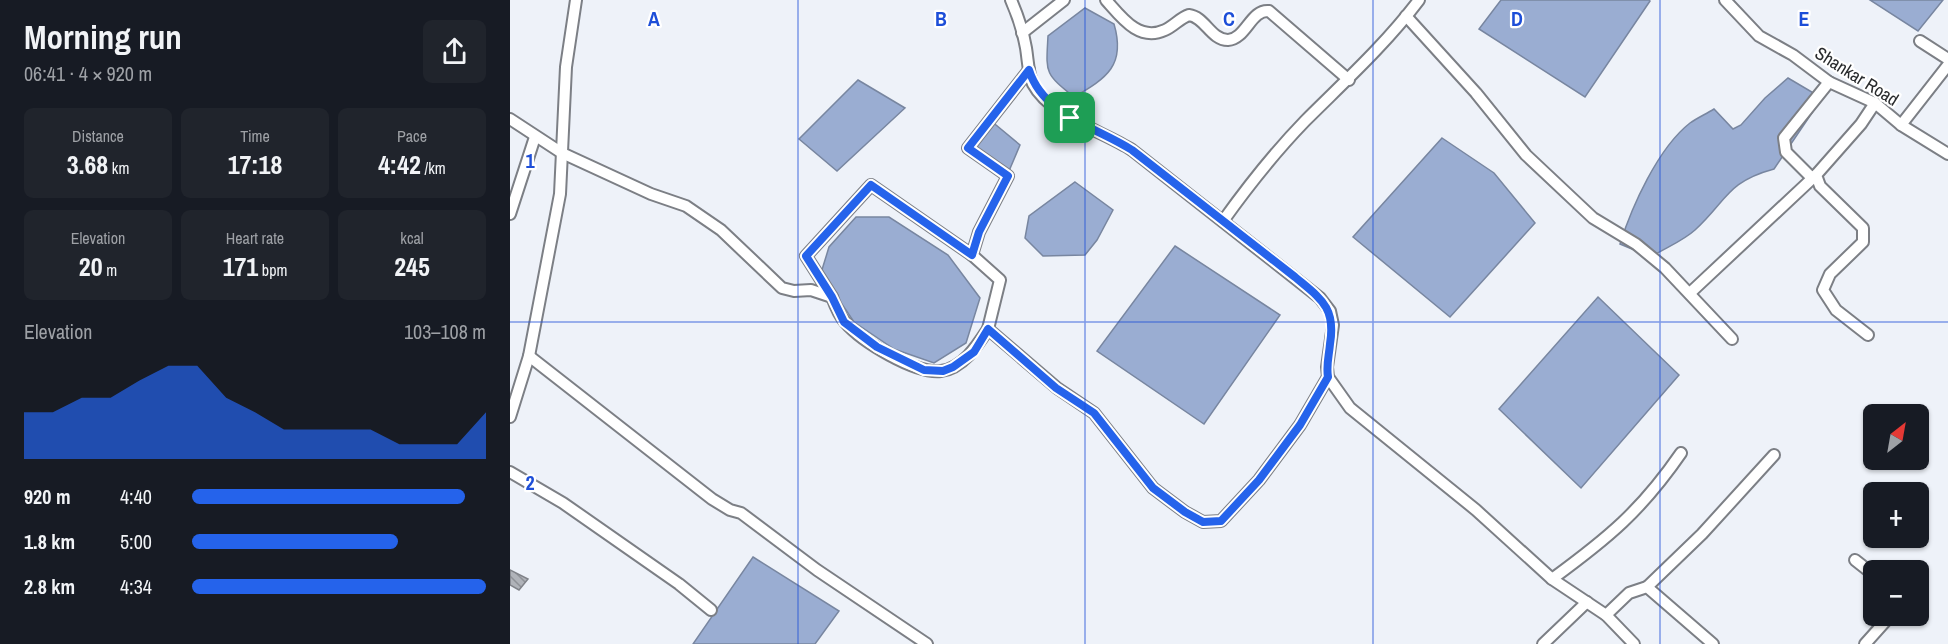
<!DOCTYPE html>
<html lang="en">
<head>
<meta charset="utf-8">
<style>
  body { margin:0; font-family:"Archivo Narrow",sans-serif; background:#20242c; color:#f1f3f6; height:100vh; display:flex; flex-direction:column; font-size:22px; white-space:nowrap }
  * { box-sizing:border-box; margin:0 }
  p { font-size:20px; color:#9ea1a6 }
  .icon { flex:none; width:33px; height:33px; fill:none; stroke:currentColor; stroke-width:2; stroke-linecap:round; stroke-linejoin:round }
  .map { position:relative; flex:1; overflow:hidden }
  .sheet { display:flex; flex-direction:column; background:#171b24; width:510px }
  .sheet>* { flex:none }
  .needle { width:39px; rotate:31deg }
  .tools { position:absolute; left:1353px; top:404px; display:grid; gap:12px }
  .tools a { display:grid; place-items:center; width:66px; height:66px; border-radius:9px; background:#171b24; box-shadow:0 2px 4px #0004; font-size:30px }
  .pin { position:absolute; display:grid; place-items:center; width:51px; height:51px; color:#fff; margin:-26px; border-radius:12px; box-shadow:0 3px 9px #0006 }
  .round { display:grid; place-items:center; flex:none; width:63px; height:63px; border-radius:9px; background:#20242c }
  .summary { display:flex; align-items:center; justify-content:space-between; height:102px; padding:0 24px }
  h1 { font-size:33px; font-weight:700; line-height:45px }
  .stats { display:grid; grid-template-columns:repeat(3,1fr); gap:9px; height:102px; padding:6px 24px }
  .stats div { display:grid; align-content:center; border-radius:9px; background:#20242c; text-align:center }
  .stats b { font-size:26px; font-weight:700 }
  .stats small { font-size:16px; font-weight:400 }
  .stats p { font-size:16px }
  .chart { height:168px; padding:12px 24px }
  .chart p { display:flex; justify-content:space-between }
  .chart svg { width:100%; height:108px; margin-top:6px; fill:#2563eb; opacity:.7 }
  ul { padding:0 24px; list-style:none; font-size:20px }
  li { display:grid; grid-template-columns:96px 72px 1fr; align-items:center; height:45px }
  li i { height:15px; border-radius:8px; background:#2563eb }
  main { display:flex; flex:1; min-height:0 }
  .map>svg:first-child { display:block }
</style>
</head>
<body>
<main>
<section class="sheet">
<div class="summary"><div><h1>Morning run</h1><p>06:41 · 4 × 920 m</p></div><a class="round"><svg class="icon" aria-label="share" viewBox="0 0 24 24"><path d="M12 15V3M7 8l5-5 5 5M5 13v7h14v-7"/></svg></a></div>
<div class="stats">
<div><p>Distance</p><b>3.68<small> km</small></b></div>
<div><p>Time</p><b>17:18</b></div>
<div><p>Pace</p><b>4:42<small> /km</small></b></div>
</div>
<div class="stats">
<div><p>Elevation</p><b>20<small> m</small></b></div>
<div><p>Heart rate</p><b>171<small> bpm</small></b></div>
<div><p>kcal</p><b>245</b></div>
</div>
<div class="chart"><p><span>Elevation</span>103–108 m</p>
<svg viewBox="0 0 160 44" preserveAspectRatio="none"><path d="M0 44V25L10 25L20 19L30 19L40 12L50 6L60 6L70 19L80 25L90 32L100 32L110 32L120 32L130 38L140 38L150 38L160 25V44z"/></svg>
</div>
<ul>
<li><b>920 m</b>4:40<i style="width:93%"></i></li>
<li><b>1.8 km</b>5:00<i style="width:70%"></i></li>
<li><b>2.8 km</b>4:34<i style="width:100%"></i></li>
</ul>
</section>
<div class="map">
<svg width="1438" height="644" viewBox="0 0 1438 644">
  <defs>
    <pattern id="building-back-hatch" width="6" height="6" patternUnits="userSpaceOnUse" patternTransform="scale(1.5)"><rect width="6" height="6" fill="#b0b3b9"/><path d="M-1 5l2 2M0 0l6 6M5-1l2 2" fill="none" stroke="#8f9297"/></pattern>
  </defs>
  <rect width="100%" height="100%" fill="#eef2f9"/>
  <g fill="#9aadd2" stroke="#7886a0" stroke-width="1.5">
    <path d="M991,0H1139L1140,1L1075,97L969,29Z"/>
    <path d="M1360,0H1433L1408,31Z"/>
    <path d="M575,8L604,24C616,65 597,78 564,97C534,73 536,73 538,36Z"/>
    <path d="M1278,78L1312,98L1264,169C1216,182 1217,201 1185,230C1173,241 1155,248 1141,257L1110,244C1122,206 1148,148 1180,123C1187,118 1196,114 1204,109L1223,129L1231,125L1255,98Z"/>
    <path d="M348,80L395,108L327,171L289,139Z"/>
    <path d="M480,120L510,145L499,171L459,146Z"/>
    <path d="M932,138L984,173L1025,223L940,317L843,237Z"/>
    <path d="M565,182L603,210L587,240L575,255L533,256L515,238L519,216Z"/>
    <path d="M346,217H379L438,255L470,298L456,343L424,363L384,349L344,322L311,273L319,247Z"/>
    <path d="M665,246L770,315L694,424L587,351Z"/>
    <path d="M1088,297L1169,375L1071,488L989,409Z"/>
    <path d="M243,557L329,611L305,644H183Z"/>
  </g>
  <path fill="url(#building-back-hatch)" stroke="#808389" stroke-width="1.5" d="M0,570L18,579L9,590L0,585Z"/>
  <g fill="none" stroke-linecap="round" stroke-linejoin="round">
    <defs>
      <g id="street">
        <path d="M501,0C508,16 513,31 516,48C518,60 518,74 523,84C540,116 594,132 622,150L810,298L820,311L823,325L817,367L818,377L840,408L966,510L1042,579L1096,615L1124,644"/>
        <path d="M596,0C612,18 629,42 655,30C664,26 670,18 679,15C695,17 701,40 718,40C736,39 741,9 759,11L839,80"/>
        <path d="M1215,0L1249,36L1283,55L1319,82L1365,103L1391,125L1438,154"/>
        <path d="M896,16L966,93L1016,155L1083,218L1126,244L1155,268L1222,339"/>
        <path d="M512,33L554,0"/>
        <path d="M1410,41L1438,59"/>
        <path d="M0,119L52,153L141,194L176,206L211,230L272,288L284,291L301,290L322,297C325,305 329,315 335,322C352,342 405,374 431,371C453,368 467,346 478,329L547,388L584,413L643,488L675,512L693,522L711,521L749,480L790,425L818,377"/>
        <path d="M1391,125L1438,65"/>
        <path d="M1302,178L1276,152L1274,138L1319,82"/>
        <path d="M0,214L25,137"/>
        <path d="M713,221C738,186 765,152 795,121C834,82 875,45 909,0"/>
        <path d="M1181,292L1306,175"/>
        <path d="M322,297L296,256L361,185L462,255"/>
        <path d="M478,329L490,280L462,255L469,232L498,176L458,148L519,70"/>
        <path d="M1358,335L1326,310L1313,290L1320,274L1353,242V228L1310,186L1306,175L1351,124L1365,103"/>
        <path d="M19,356L202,499L220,510L231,513L307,570L417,644"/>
        <path d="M0,417L19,356L50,194L56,67L66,0"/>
        <path d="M0,472L53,503L169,584L201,610"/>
        <path d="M1345,560L1364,575"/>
        <path d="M1042,579C1098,538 1131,511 1171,453"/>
        <path d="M1137,587L1192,534L1264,455"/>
        <path d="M1096,615L1119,593L1137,587L1203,644"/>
        <path d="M1033,644L1077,602"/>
        <path d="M1355,644L1381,615"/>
      </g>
    </defs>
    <use href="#street" stroke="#7c7f85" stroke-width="14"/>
    <use href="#street" stroke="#fff" stroke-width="10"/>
  </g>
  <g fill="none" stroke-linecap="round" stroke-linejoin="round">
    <defs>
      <path id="route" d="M519,70C533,115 586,127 622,150L785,277C811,299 826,307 820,344C819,356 816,365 818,377L790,425L749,480L711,521L693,522L675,512L643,488L584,413L546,388L478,329L464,352L443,367L433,371L414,370L367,347L334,322L322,297L296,256L361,185L462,255L469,232L498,176L458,148Z"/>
    </defs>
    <use href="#route" stroke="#fff" stroke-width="12"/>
    <use href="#route" stroke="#2563eb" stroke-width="8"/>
  </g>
  <path fill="none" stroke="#1d4ed8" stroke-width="1.5" stroke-opacity="0.55" d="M288,0V644M575,0V644M863,0V644M1150,0V644M0,322H1438"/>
  <g text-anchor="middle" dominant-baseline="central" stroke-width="4.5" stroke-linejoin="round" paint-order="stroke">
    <g font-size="18" fill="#292b2d" stroke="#fff">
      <text transform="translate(1347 76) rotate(32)">Shankar Road</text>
    </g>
  </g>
  <g font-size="20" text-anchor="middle" font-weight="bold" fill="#1d4ed8" stroke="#fff" stroke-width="4.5" stroke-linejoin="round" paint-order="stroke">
    <text x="144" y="26">A</text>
    <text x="431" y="26">B</text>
    <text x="719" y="26">C</text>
    <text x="1007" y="26">D</text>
    <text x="1294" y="26">E</text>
    <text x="20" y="168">1</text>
    <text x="20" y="490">2</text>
  </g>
</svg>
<div class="tools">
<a><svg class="needle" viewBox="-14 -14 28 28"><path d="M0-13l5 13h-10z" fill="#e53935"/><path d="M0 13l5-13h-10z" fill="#9ea1a6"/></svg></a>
<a>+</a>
<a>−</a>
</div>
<div class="pin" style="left:560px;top:118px;background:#1e9e55"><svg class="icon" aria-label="arrive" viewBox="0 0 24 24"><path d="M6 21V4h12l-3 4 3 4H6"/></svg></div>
</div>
</main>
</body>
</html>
